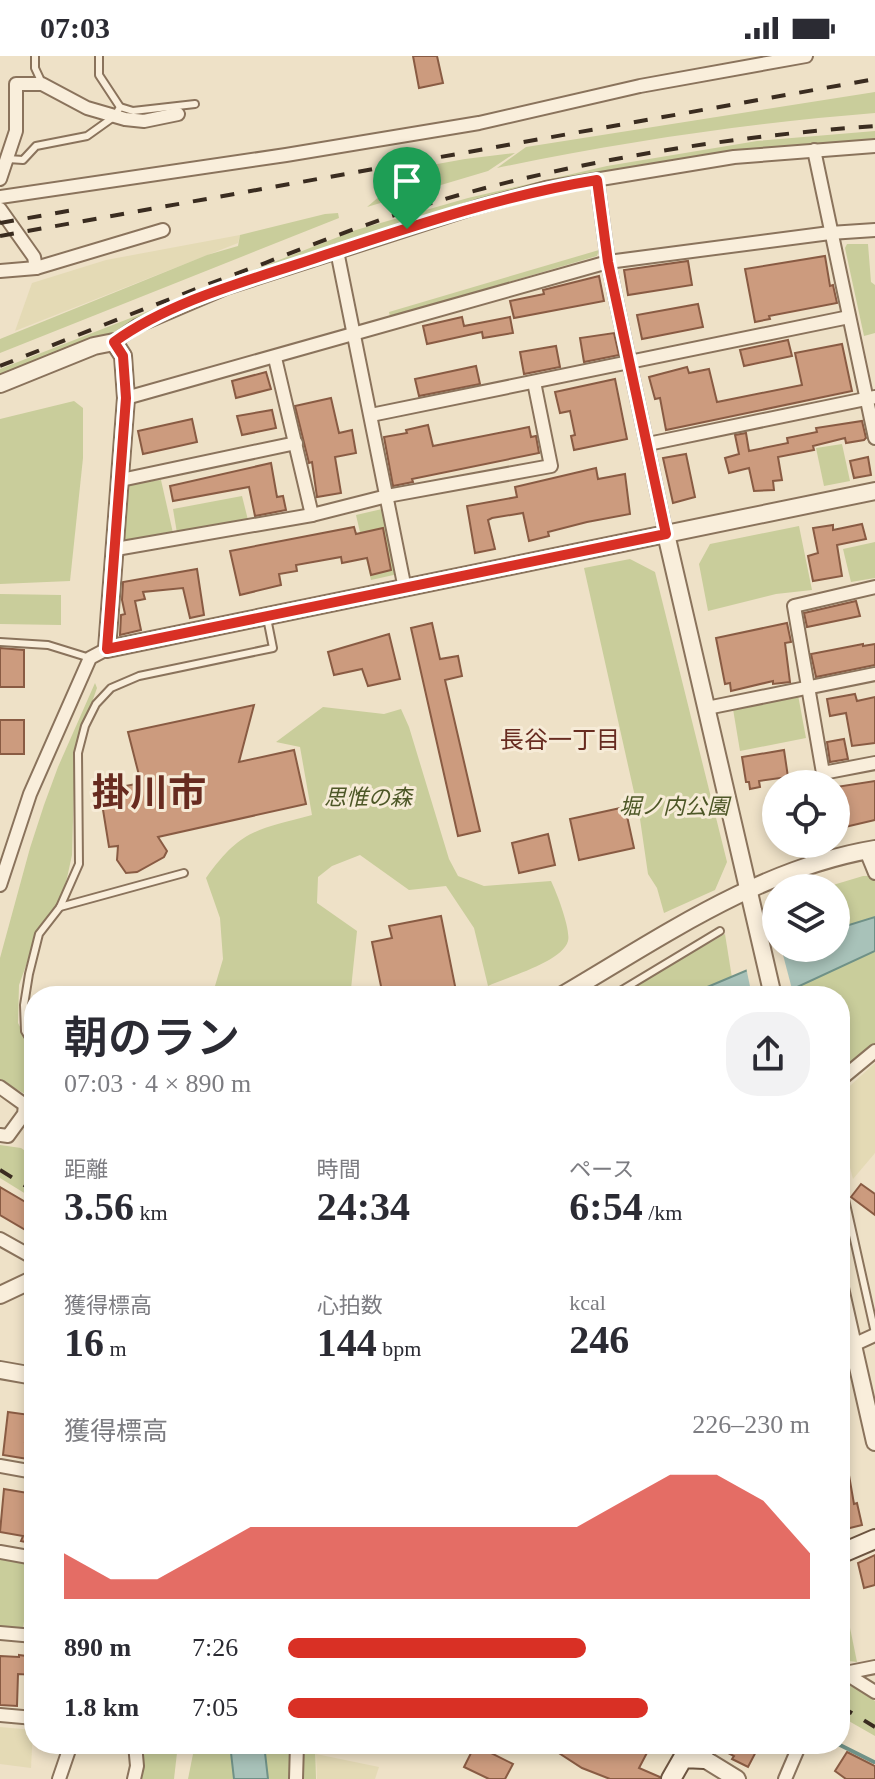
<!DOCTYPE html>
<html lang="ja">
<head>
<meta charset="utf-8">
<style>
  body { margin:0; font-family:"Times New Roman","Noto Sans JP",serif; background:#f2f2f3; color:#2b2b33; height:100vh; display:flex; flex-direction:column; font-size:30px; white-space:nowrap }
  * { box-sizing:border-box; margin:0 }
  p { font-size:26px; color:#7c7c81 }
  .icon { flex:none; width:44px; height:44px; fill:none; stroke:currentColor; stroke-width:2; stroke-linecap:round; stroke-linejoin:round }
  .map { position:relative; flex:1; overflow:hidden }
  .drawer { position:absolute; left:24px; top:930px; width:826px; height:768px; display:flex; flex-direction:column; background:#fff; border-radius:32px; box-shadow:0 4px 12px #0003 }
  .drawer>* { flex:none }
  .fabs { position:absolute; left:762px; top:714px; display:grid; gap:16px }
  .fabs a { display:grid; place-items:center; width:88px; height:88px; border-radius:50%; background:#fff; box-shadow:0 4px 12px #0003; font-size:40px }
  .pin { position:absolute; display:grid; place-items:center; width:68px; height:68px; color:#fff; margin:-82px -34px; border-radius:50% 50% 50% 0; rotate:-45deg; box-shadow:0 0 8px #0007 }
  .pin .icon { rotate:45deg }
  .round { display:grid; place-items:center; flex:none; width:84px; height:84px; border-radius:32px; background:#f2f2f3 }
  .summary { display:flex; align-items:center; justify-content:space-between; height:136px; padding:0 40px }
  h1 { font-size:44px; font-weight:600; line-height:60px }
  .metrics { display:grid; grid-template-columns:repeat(3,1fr); gap:12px; height:136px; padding:8px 40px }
  .metrics div { display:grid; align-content:center }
  .metrics b { font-size:40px; font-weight:600 }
  .metrics small { font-size:22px; font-weight:400 }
  .metrics p { font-size:22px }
  .chart { height:224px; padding:16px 40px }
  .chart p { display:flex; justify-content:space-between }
  .chart svg { width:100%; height:144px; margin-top:8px; fill:#d93025; opacity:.7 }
  ul { padding:0 40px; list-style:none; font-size:26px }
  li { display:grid; grid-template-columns:128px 96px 1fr; align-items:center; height:60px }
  li i { height:20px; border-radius:10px; background:#d93025 }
  .status { display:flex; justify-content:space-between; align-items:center; height:56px; padding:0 40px; background:#fff; direction:ltr }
  .status svg { height:22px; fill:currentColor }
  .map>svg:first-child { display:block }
</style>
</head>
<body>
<div class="status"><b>07:03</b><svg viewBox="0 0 49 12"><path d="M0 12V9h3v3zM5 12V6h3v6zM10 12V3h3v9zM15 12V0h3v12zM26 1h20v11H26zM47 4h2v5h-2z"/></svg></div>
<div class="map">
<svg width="875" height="1723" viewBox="0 0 875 1723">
  <rect width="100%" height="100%" fill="#eee1c7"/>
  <g fill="#e4dab5">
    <path d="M240,179L238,187L15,275L32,227L106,204Z"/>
    <path d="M875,1007V1097L853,1123L840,1075V1039Z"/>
    <path d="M0,1671L33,1674L31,1712L0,1708Z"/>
    <path d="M316,1698L379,1711L375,1723H317Z"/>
  </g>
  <g fill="#c9cd9b">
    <path d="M875,36V57C748,67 622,86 497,112L526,91Z"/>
    <path d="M875,75V83C762,93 651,105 540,130L145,264L0,320V313L356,174L468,142L607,110L757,85Z"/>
    <path d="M515,97L488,115L367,151L402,121L382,118L465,103Z"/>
    <path d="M338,157L339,162L0,297V283L207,199L238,190L240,179L325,158Z"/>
    <path d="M847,188H868L871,226L875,229V277L864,280L845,192Z"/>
    <path d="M599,194L597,200L390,261L389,256Z"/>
    <path d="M74,345L83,352V402L70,525L0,528V363Z"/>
    <path d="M842,388L850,425L824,430L816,392Z"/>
    <path d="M161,424L173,477L121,486L127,428Z"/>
    <path d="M242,440L248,464L177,477L173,453Z"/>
    <path d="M382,453L398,518L371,524L356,459Z"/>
    <path d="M799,470L812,534L776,538L708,555L699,508L710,488Z"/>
    <path d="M875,486V522L851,526L843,493Z"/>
    <path d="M630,503L655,516L727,806L715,834L664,857L657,832L648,818L640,763L584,512Z"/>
    <path d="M0,538L61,539V569L0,568Z"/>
    <path d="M95,627L97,632L75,694L72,799L67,822L59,848L41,868L19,929L18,967L34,998V1043L0,1024V902L30,792L44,749L58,711Z"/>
    <path d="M798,639L806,682L740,695L733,653Z"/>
    <path d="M323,651L384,658L401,653L409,671L449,803L458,820L484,830L551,825C557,837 571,874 568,885C562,906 507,921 488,930L474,872L446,830L409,834L360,799L332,810L318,821L317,847L357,875L351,933L353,940H212L223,903L220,862L206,822C241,773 257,774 312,759L300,691L276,686Z"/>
    <path d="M863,820H875V863L836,878V832H823Z"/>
    <path d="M725,878L732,922L686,940H617Z"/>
    <path d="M875,895V992L840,1013V940H794L793,933Z"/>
    <path d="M0,1089L21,1092L34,1101V1143L0,1122Z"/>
    <path d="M0,1502L32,1507L23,1573L0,1571Z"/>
    <path d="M840,1523L857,1606L840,1604Z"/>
    <path d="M840,1622L875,1645V1680L840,1660Z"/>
    <path d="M135,1688H178L174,1723H134Z"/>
    <path d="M195,1688H230L234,1723H188Z"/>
    <path d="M264,1688H315L316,1723H268Z"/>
  </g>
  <g fill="#a8c2b9" stroke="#6f9187" stroke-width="2">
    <path d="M875,861V895L793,933L752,935L746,940H686L800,892H836V873Z"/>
    <path d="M230,1688H264L268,1723H234Z"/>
  </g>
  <path fill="#eee1c7" d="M782,895L793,937L752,940L746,911Z"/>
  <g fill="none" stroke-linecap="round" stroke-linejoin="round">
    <path stroke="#6f9187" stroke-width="4" d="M838,1688L874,1706"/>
  </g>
  <g fill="#cc9b7e" stroke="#895b43" stroke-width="2">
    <path d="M413,0H437L443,27L419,32Z"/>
    <path d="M825,200L830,230L833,229L837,247L769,260L770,263L755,266L745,213Z"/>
    <path d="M688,205L692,229L628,239L624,214Z"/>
    <path d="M599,220L604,245L514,262L510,245L544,238L543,234Z"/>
    <path d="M698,248L703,271L642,283L637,259Z"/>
    <path d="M462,261L464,270L510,261L513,277L483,282L482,276L427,288L423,270Z"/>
    <path d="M614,277L619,299L584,306L580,282Z"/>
    <path d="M788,284L792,300L744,310L740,294Z"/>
    <path d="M842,288L852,335L666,374L660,342L655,343L649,321L687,311L689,317L709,313L717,346L802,329L795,297Z"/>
    <path d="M556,290L560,311L524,318L520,296Z"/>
    <path d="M476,310L480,328L419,340L415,323Z"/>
    <path d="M266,316L271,333L236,342L232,325Z"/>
    <path d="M615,323L627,383L574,394L571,380L575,379L570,355L560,357L555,336Z"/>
    <path d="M331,342L339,377L352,374L356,397L335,401L341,437L317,441L312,406L309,407L295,350Z"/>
    <path d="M272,354L276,372L242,379L237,360Z"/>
    <path d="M192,363L197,386L143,398L138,375Z"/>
    <path d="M862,365L866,382L864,384L846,387L845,382L813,390L814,394L778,401L782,424L773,425L774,434L754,435L749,412L729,417L725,402L739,398L735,379L746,377L749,395L788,387L787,382L817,376L816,372Z"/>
    <path d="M428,369L433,390L529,371L531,381L536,380L539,397L412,423L413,426L393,430L384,381L407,377L406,374Z"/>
    <path d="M686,398L695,441L673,447L663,402Z"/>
    <path d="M868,401L871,419L854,422L850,405Z"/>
    <path d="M271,407L277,441L283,440L286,454L255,460L249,431L173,445L170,430Z"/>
    <path d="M596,412L598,423L625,418L630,458L587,466L548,476L549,480L529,485L523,457L492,462L488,464L495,493L475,497L467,450L517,441L515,431Z"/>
    <path d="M862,468L866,483L837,489L842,520L813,525L808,500L818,497L813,472L833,469V474Z"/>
    <path d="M354,471L356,478L383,472L391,514L371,519L367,502L342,507L341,501L296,509L297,515L279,518L281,529L240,539L230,495Z"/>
    <path d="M197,513L204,559L190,562L183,532L143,536L145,543L135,545L141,574L120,579L121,559L125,558L122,544L123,526Z"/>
    <path d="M856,545L860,560L807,571L804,557Z"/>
    <path d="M432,567L440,603L458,600L462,620L445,624L480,775L458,780L411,572Z"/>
    <path d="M787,567L791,586L785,587L790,626L773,628V625L731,635L730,627L725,628L716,582Z"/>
    <path d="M389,578L400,623L368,630L362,613L334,619L328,596Z"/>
    <path d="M863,588V590L875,588V609L816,621L811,598Z"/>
    <path d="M0,592L24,594V631H0Z"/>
    <path d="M855,638L857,645L875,641V687L852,690L846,657L830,660L827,643Z"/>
    <path d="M254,649L239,706L294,694L306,748L158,781L167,795L164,801L137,816L126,817L117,804L118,790L109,791L100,735L141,727L128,676Z"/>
    <rect x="0" y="664" width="24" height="34"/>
    <path d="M844,683L848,703L830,706L827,686Z"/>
    <path d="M784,694L788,721L759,725L760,731L750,733L749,726H746L742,701Z"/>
    <path d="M875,725V764L845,771L841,752L836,753V731Z"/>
    <path d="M625,751L634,792L579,804L570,763Z"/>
    <path d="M548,778L555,809L519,817L512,787Z"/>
    <path d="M441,860L457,940H383L372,886L392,882L389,870Z"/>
    <path d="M861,1128L875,1138V1159L851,1141Z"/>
    <path d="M0,1131L34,1151V1179L0,1159Z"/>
    <path d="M8,1356L30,1359L25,1386L34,1388V1404L3,1399Z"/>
    <path d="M840,1402H846L854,1448L857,1447L862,1469L842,1474Z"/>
    <path d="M4,1433L34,1438V1488L21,1485L23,1480L0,1476Z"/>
    <path d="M875,1499V1529L864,1532L858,1507Z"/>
    <path d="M19,1599L34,1601V1619L18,1618L17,1650L0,1649V1600L19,1601Z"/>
    <path d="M545,1688H645L650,1691L639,1712L660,1721L659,1723H610L582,1712Z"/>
    <path d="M711,1688H760L748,1711L732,1703L734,1700Z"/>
    <path d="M475,1689L513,1708L505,1723H489L464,1711Z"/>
    <path d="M847,1696L875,1710V1723H846L835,1715Z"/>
  </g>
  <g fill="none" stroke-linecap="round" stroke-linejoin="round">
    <defs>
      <g id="service">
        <path d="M35,0V12L42,27"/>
        <path d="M120,51L133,55L195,48"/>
        <path d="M8,103L23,104L36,90L87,80L115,60L120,51L99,19V0"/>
        <path d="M0,586L48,589L90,602"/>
        <path d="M60,851L79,808L78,697L85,670L96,648L111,632L139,620L273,592L267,562"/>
        <path d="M612,940L720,875"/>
        <path d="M34,990L25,975L24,949L29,918L39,878L60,851L184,817"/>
        <path d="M840,1121L875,1277"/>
      </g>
      <g id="minor">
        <path d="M814,94L875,382"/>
        <path d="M0,123L16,75V28H42L87,52L125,63L144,65L178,58"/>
        <path d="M597,124L608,206L666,478"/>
        <path d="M0,141L286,99L479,67L640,30L806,0"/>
        <path d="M0,153L34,201L36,212"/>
        <path d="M337,195L405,533"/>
        <path d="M0,215L36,212L163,174"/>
        <path d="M114,286L137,270L226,232L477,151L546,132L734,101L875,90"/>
        <path d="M275,302L312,459"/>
        <path d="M126,342L608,206L830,177L875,174"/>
        <path d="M371,359L849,261"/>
        <path d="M648,388L875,341"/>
        <path d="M121,424L296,387"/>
        <path d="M116,493L312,459L387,440L551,410L534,326"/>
        <path d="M875,531L794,550L823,717L875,707"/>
        <path d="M707,652L875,618"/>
        <path d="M866,795L875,817"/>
        <path d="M0,829L30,738L90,602L107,593"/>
        <path d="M840,1024L875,995"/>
        <path d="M0,1031L25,1049L24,1058L8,1080L0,1079"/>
        <path d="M0,1183L34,1202"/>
        <path d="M840,1295L875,1279"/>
        <path d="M0,1410L34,1416"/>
        <path d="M0,1496L34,1502"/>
        <path d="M0,1577L34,1580"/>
        <path d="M840,1614L875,1636"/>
        <path d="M845,1617L875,1611"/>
        <path d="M0,1659L34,1662"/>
        <path d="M59,1723L71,1688"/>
        <path d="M134,1723L137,1710L135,1688"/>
        <path d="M296,1723L297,1688"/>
        <path d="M785,1723L800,1688"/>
      </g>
      <g id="tertiary">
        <path d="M0,328L94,290L114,286L123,300L126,342L107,593L875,435"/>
        <path d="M666,478L773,940"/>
        <path d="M561,940C660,882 760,812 875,793"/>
        <path d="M840,1232L875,1386"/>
        <path d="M0,1239L34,1223"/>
        <path d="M0,1314L34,1320"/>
        <path d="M680,1688L737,1723"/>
      </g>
      <g id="secondary">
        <path d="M840,1498L875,1483"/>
        <path d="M671,1723L683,1702L704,1703L696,1688"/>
      </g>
    </defs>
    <use href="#service" stroke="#8a735c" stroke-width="10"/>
    <use href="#minor" stroke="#8a735c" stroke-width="16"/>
    <use href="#tertiary" stroke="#8a735c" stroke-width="20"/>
    <use href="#secondary" stroke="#6c5440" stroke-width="22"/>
    <use href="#service" stroke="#f9eedb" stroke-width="6"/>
    <use href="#minor" stroke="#f9eedb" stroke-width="12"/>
    <use href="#tertiary" stroke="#f9eedb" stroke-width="16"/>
    <use href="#secondary" stroke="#f9eedb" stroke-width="18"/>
    <g stroke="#3a2c20" stroke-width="4" stroke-dasharray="14 14" stroke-linecap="butt">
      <path d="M0,167L79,153"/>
      <path d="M0,180L875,23"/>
      <path d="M0,310C88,275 176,240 265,207C329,182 392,158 459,139C594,102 734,80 875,70"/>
      <path d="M0,1114L34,1135"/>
      <path d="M840,1650L875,1671"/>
    </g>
  </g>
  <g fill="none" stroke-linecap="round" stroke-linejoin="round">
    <defs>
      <path id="route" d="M597,124L608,206L666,478L107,593L126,342L123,300L114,286C171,245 244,226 310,204C404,173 499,140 597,124Z"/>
    </defs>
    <use href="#route" stroke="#fff" stroke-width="16"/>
    <use href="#route" stroke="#d93025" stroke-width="10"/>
  </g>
  <g text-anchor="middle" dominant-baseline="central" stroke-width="6" stroke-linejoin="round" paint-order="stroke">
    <g font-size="22" font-style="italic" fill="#4d5727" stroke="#f6ebd7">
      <text x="368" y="741">思惟の森</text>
      <text x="674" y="750">堀ノ内公園</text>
    </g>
    <g font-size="24" fill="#672b20" stroke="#f6ebd7">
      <text x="560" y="684">長谷一丁目</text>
    </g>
    <g font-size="38" font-weight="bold" fill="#672b20" stroke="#f6ebd7">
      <text x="149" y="737">掛川市</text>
    </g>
  </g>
</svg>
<div class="fabs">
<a><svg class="icon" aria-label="locate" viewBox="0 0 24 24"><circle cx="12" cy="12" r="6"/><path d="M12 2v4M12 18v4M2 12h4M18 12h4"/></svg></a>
<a><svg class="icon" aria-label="layers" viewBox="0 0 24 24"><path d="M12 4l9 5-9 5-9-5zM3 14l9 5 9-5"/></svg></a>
</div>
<div class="pin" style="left:407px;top:173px;background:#1e9e55"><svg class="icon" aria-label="arrive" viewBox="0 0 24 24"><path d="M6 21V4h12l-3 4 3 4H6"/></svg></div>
<section class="drawer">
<div class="summary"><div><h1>朝のラン</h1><p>07:03 · 4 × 890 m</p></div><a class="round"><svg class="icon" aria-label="share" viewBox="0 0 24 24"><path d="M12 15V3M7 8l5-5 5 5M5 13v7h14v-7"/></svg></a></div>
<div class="metrics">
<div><p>距離</p><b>3.56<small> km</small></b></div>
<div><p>時間</p><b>24:34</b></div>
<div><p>ペース</p><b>6:54<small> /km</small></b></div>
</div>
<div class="metrics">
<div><p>獲得標高</p><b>16<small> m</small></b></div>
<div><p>心拍数</p><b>144<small> bpm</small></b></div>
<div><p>kcal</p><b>246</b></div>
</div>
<div class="chart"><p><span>獲得標高</span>226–230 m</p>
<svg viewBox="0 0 160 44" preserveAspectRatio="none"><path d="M0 44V30L10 38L20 38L30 30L40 22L50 22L60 22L70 22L80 22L90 22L100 22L110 22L120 14L130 6L140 6L150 14L160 30V44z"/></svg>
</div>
<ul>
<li><b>890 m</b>7:26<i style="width:57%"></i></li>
<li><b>1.8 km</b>7:05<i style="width:69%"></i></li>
</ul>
</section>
</div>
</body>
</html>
